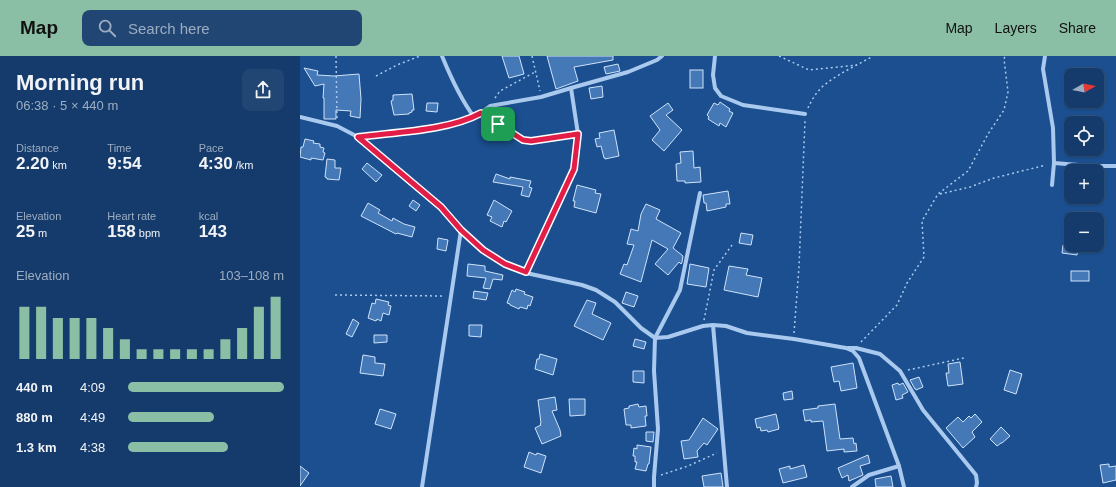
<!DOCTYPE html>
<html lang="en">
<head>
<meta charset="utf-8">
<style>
  body { margin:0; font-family:Helvetica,sans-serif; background:#214673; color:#f1f3f6; height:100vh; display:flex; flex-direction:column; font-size:15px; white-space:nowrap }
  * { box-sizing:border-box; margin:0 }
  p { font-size:13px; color:#9dadc1 }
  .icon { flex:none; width:22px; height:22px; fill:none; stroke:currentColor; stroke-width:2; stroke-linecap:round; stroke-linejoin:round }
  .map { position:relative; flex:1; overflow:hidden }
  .sheet { display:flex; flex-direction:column; background:#143b6b; width:300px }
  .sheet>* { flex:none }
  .needle { width:26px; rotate:81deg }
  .tools { position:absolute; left:764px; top:12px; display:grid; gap:8px }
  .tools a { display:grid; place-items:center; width:40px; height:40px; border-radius:8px; background:#143b6b; box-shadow:0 1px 3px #0004,0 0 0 1px #33557e; font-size:20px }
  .pin { position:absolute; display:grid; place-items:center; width:34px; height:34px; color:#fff; margin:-17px; border-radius:8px; box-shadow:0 2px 6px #0006 }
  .round { display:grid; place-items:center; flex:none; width:42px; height:42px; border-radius:8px; background:#214673 }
  .head { display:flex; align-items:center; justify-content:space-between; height:68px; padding:0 16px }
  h1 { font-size:22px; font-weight:700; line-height:30px }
  .figures { display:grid; grid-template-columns:repeat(3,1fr); gap:6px; height:68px; padding:4px 16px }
  .figures div { display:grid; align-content:center }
  .figures b { font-size:17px; font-weight:700 }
  .figures small { font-size:11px; font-weight:400 }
  .figures p { font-size:11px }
  .chart { height:112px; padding:8px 16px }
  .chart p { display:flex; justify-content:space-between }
  .chart svg { width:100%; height:72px; margin-top:4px; stroke:#8abfa5; stroke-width:6 }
  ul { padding:0 16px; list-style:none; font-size:13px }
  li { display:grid; grid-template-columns:64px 48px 1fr; align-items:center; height:30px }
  li i { height:10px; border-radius:5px; background:#8abfa5 }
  header { display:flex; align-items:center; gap:24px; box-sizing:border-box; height:56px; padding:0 20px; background:#8abfa5; color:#111 }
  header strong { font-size:19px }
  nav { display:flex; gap:22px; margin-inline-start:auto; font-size:14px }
  .search { width:280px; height:36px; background:#214673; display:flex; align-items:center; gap:10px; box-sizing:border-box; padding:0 14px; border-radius:8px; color:#9dadc1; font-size:15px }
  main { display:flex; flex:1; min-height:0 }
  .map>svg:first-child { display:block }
</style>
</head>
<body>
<header>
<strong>Map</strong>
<div class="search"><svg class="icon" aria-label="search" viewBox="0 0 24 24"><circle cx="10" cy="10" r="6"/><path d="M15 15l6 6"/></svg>Search here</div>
<nav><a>Map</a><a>Layers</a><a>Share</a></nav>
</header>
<main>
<section class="sheet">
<div class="head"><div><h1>Morning run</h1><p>06:38 · 5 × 440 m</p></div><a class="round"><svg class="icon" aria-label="share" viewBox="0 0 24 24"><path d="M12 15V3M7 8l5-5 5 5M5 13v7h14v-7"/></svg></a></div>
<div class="figures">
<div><p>Distance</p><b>2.20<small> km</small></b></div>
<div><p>Time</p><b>9:54</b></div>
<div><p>Pace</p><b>4:30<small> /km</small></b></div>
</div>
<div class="figures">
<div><p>Elevation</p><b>25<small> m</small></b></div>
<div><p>Heart rate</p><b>158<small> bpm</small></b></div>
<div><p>kcal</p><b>143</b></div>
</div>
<div class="chart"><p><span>Elevation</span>103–108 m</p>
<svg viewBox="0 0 160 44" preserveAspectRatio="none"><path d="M5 44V12M15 44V12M25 44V19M35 44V19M45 44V19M55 44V25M65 44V32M75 44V38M85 44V38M95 44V38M105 44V38M115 44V38M125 44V32M135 44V25M145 44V12M155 44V6"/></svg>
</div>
<ul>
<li><b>440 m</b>4:09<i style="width:100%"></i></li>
<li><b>880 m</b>4:49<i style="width:55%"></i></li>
<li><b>1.3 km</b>4:38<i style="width:64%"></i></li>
</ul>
</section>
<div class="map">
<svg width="816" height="431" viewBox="0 0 816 431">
  <rect width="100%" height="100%" fill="#1b4f8f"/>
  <g fill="#4478b7" stroke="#cfe3fa">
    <path d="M202,0H219L224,18L209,22Z"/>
    <path d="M247,0H313V4L274,11L278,25L256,33Z"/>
    <path d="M318,8L320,15L306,18L304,11Z"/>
    <path d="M4,12L18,15L17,19L34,20L59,18L61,43L60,62L50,60L51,55L36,54V63H24V42H23L24,28L15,30Z"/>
    <rect x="390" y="14" width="13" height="18"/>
    <path d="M302,30L303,41L291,43L289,32Z"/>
    <path d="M112,38L114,54H112V56L109,57V58L94,59L91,45L93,44V39Z"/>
    <path d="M420,46L430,53L429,55L433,57L426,71L420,67L419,70L408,63L409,61L407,59L414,47L418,49Z"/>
    <path d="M127,47H138L137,56L126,55Z"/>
    <path d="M368,47L373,54L366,59L382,74L364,95L352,84L360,74L350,60Z"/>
    <path d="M314,74L319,100L305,103V102H304L301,90L297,91L295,83L300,82L299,77Z"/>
    <path d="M5,83L14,85L13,87L20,88V91L24,92L23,96L25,97L23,104L11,102V104L0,101L1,91H3Z"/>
    <path d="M393,95L394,112L400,111L401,126L385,127V125H377L376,108L381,107L380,96Z"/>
    <path d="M27,103L35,104V112H41L39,124L27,123V122L25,121Z"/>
    <path d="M67,107L82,119L76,126L62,113Z"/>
    <path d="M196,118L210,123V121L231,125L229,131L232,132L229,141L221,139L223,131L193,126Z"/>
    <path d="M277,129L296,134L295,137L301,138L296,157L274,151L275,145H273Z"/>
    <path d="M428,135L430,148H426V151L407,155L406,147H404L403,139Z"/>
    <path d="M113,144L120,149L116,155L109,150Z"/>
    <path d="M194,144L212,155L206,166L204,165L202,171L190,165L192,161L187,159Z"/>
    <path d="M68,147L80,154L78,157L92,165L93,162L104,168L115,171L112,181L97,177L96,178L61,160Z"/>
    <path d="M346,148L360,154L356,163L381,177L373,192L383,200L382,206L381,208L379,206L368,219L355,208L368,193L352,184L341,226L320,218L324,208L327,209L334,189L327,188L331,173L338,175L341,158Z"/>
    <path d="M441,177L453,179L451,189L439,187Z"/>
    <path d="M138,182L148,184L146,195L137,193Z"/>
    <path d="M763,189L778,191L777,199L762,197Z"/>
    <path d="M168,208L185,210V215L203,219L202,224L193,223L190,233L183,232L186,222L167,220Z"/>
    <path d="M390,208L409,212L406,231L387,228Z"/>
    <path d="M429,210L448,213L446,219L462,222L458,241L424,234Z"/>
    <rect x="771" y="215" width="18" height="10"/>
    <path d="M216,233L225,236L224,238L233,241L230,250L228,249L227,253L220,251L219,253L210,249V248L207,247L212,234L215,236Z"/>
    <path d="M174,235L188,237L186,244L173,242Z"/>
    <path d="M326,236L338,240L334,251L322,247Z"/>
    <path d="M76,243L89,246L88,249L91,250L89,259L83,257L81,265L77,263L76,265L68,262L72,247L75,248Z"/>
    <path d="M287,244L296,247L292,258L311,267L303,284L274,270Z"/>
    <path d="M53,263L59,267L52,281L46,278Z"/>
    <path d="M169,269H182L181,281L169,280Z"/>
    <path d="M74,279H87V286L74,287Z"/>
    <path d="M335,283L346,286L344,293L333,290Z"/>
    <path d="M240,298L257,303L253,319L235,313L237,303H239Z"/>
    <path d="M63,299L75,301V307L85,308L83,320L60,317Z"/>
    <path d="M660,306L663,328L648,330L646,317H649L648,308Z"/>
    <path d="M553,307L557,332L541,335L539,325L534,326L531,311Z"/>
    <path d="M710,314L722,318L716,338L704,334Z"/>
    <path d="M333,315H344V327L333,326Z"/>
    <path d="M619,321L623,331L616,334V333H615L610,324Z"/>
    <path d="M598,327L599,329L603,327L608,336L602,339L603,342L596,344L592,329Z"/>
    <path d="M492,335L493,343L484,344L483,337Z"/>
    <path d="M255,341L257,354L252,355L260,374L261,380L242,388L235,372L241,369L240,368L241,367L238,344Z"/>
    <path d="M269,343H285V359L270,360Z"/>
    <path d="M338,348L339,351L346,350L347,360H345L346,370L331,372V369H326L324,353L329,352V350Z"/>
    <path d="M535,348L540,383L553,382L554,388L556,387L557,395L544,396V393L527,395L523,365L511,366V364L505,365L503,354L518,352V350Z"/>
    <path d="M80,353L96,358L91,373L75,368Z"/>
    <path d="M476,358L479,372H478L479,373L468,376L467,374L461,375L460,371L457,372L455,363Z"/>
    <path d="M675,358L682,366L672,376L675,381L663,392L646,372L658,361L663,366L669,360L671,362Z"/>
    <path d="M403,362L418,373L407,389L404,387L397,395L398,401L384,403L381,385L389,384Z"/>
    <path d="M701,371L710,380L702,387H701L697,390L690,383Z"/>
    <path d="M346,376H354L353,386L346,385Z"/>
    <path d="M337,389L351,391L349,408H348L346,415L335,413L337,406H335V400H333L334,392L337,393Z"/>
    <path d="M229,396L236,399L237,397L246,400L241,417L224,411Z"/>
    <path d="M568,399L570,407L560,410L563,419L549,425L548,419L542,422L538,412Z"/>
    <path d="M809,408V411L816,410V424L803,427L800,409Z"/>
    <path d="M504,409L507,421L483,427L479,413L490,410V413Z"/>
    <path d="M0,410L9,417L0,430Z"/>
    <path d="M421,417L423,431H404L402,420Z"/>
    <path d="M591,420L593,431H576L575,423Z"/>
  </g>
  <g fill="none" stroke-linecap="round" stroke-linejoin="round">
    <g stroke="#a9c9ee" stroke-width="1.5" stroke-dasharray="2 3" stroke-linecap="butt">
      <path d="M36,0L37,62"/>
      <path d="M232,0L240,35"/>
      <path d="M479,0L509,14L557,9"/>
      <path d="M76,20L97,9L120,0"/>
      <path d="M195,42L200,35L235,16"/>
      <path d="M508,52C511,45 516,37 522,31C537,18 556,10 573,0"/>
      <path d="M186,61L223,83L231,85L271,79"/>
      <path d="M640,138L670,131L694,122L746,109"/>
      <path d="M35,239L144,240"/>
      <path d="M404,264L414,214L432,189"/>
      <path d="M494,277L499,211L505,65"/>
      <path d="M561,286L597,249L607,227L624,201L622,165L638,138L668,115L688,78L704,54L708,36L704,3L705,0"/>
      <path d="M608,314L664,302"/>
      <path d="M361,419L388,410L417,397"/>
    </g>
    <g stroke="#a9c9ee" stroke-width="4">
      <path d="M142,0C151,22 160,42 174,61"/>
      <path d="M415,0L413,19L415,32L421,40L443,49L505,58"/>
      <path d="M745,0L743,13L753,72L754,107L752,129"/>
      <path d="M0,61L37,70L58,81L141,151L161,174L183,194L205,208L226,217L282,229L296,234L315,246L341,272L355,282L368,281L403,270L413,269L426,270L447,277L494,283L546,292L553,295L559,302L599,410L604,431"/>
      <path d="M58,81L126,73L153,68L174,61L181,57L190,50L241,41L271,32L328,16L357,4L362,0"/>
      <path d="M754,107L791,110H816"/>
      <path d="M226,217L274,113L278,78L271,32"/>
      <path d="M413,269L427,431"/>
      <path d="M548,292H556L580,298L600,315L623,354L676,419L677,427L676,431"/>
      <path d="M122,431L161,174"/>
      <path d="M354,431V421L358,373L354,315L355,282L380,234L400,137"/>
      <path d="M552,431L569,419L599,410"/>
    </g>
  </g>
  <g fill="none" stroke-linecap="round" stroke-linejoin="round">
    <defs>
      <path id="route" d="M181,57L223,84L231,85L278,78L274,113L226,216L205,208L183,194L161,174L141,151L58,81C96,76 148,75 181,57Z"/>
    </defs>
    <use href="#route" stroke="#fff" stroke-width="8"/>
    <use href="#route" stroke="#e11d48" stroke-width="5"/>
  </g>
</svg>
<div class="tools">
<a><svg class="needle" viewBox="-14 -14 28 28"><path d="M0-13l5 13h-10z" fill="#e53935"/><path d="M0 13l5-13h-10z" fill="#9dadc1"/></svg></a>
<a><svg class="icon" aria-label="locate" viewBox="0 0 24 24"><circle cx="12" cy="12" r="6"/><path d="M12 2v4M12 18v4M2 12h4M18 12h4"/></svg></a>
<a>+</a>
<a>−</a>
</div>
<div class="pin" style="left:198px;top:68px;background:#1e9e55"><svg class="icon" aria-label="arrive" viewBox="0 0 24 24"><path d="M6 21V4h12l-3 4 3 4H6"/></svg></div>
</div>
</main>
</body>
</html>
